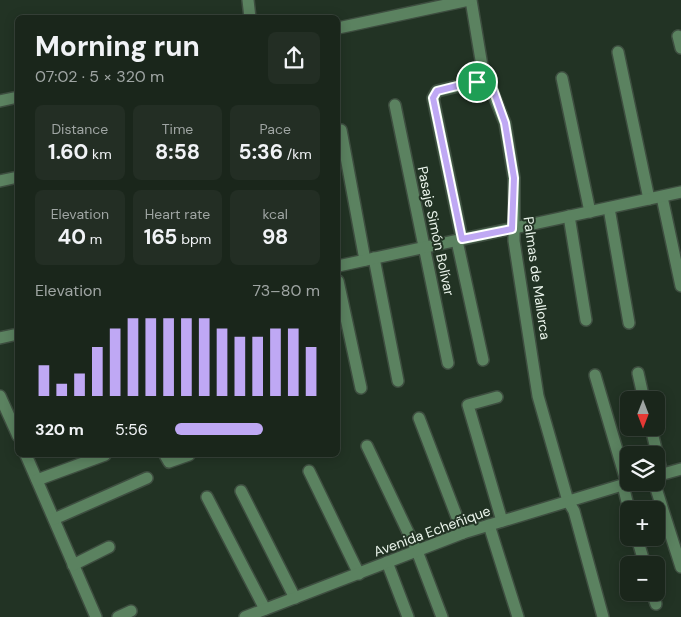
<!DOCTYPE html>
<html lang="en">
<head>
<meta charset="utf-8">
<style>
  body { margin:0; font-family:"DM Sans",sans-serif; background:#232e24; color:#f1f3f6; height:100vh; display:flex; flex-direction:column; font-size:19px; white-space:nowrap }
  * { box-sizing:border-box; margin:0 }
  p { font-size:16px; color:#9fa5a3 }
  .icon { flex:none; width:28px; height:28px; fill:none; stroke:currentColor; stroke-width:2; stroke-linecap:round; stroke-linejoin:round }
  .map { position:relative; flex:1; overflow:hidden }
  .sheet { position:absolute; left:15px; top:15px; width:325px; height:442px; display:flex; flex-direction:column; background:#1a261b; border-radius:8px; box-shadow:0 2px 12px #0003,0 0 0 1px #38433a }
  .sheet>* { flex:none }
  .needle { width:32px; rotate:180deg }
  .buttons { position:absolute; left:620px; top:391px; display:grid; gap:10px }
  .buttons a { display:grid; place-items:center; width:45px; height:45px; border-radius:8px; background:#1a261b; box-shadow:0 2px 12px #0003,0 0 0 1px #38433a; font-size:25px }
  .pin { position:absolute; display:grid; place-items:center; width:42px; height:42px; color:#fff; margin:-21px; border:2px solid #fff; border-radius:50%; box-shadow:0 1px 5px #0007 }
  .round { display:grid; place-items:center; flex:none; width:52px; height:52px; border-radius:8px; background:#232e24 }
  .summary { display:flex; align-items:center; justify-content:space-between; height:85px; padding:0 20px }
  h1 { font-size:28px; font-weight:700; line-height:38px }
  .metrics { display:grid; grid-template-columns:repeat(3,1fr); gap:8px; height:85px; padding:5px 20px }
  .metrics div { display:grid; align-content:center; border-radius:8px; background:#232e24; text-align:center }
  .metrics b { font-size:21px; font-weight:700 }
  .metrics small { font-size:14px; font-weight:400 }
  .metrics p { font-size:14px }
  .chart { height:140px; padding:10px 20px }
  .chart p { display:flex; justify-content:space-between }
  .chart svg { width:100%; height:90px; margin-top:5px; stroke:#bfa8f4; stroke-width:6 }
  ul { padding:0 20px; list-style:none; font-size:16px }
  li { display:grid; grid-template-columns:80px 60px 1fr; align-items:center; height:38px }
  li i { height:12px; border-radius:6px; background:#bfa8f4 }
  .map>svg:first-child { display:block }
</style>
</head>
<body>
<div class="map">
<svg width="681" height="617" viewBox="0 0 681 617">
  <rect width="100%" height="100%" fill="#223324"/>
  <g fill="none" stroke-linecap="round" stroke-linejoin="round">
    <defs>
      <g id="minor">
        <path d="M248,0L250,18"/>
        <path d="M471,0L482,66L505,123L514,178V241L538,396L568,501L574,511L603,617"/>
        <path d="M338,28L469,0"/>
        <path d="M678,36L681,48"/>
        <path d="M618,52L649,199"/>
        <path d="M562,78L590,212"/>
        <path d="M0,101L18,97"/>
        <path d="M395,105L448,363"/>
        <path d="M341,130L365,260"/>
        <path d="M0,181L18,177"/>
        <path d="M662,197L681,286"/>
        <path d="M609,208L629,323"/>
        <path d="M569,216L586,320"/>
        <path d="M462,239L433,98L437,91L489,79"/>
        <path d="M457,241L483,360"/>
        <path d="M374,258L398,381"/>
        <path d="M338,266L681,192"/>
        <path d="M338,281L361,388"/>
        <path d="M0,338L18,334"/>
        <path d="M638,373L644,400"/>
        <path d="M595,375L627,484"/>
        <path d="M0,396L18,436"/>
        <path d="M497,397L468,405L502,521"/>
        <path d="M419,418L463,533"/>
        <path d="M651,428L662,474"/>
        <path d="M367,446L417,551L442,617"/>
        <path d="M26,455L96,617"/>
        <path d="M165,455L169,462L189,455"/>
        <path d="M309,471L359,574"/>
        <path d="M656,476L681,469"/>
        <path d="M37,480L105,455"/>
        <path d="M654,482L681,567"/>
        <path d="M623,485L629,510"/>
        <path d="M241,491L295,598"/>
        <path d="M207,497L265,609"/>
        <path d="M54,519L147,478"/>
        <path d="M489,525L518,617"/>
        <path d="M637,538L645,565"/>
        <path d="M387,562L408,617"/>
        <path d="M73,565L109,547"/>
        <path d="M652,592L656,604"/>
        <path d="M118,617L131,611"/>
        <path d="M245,617L463,533L632,482"/>
      </g>
    </defs>
    <use href="#minor" stroke="#3e4e40" stroke-width="14"/>
    <use href="#minor" stroke="#5b8260" stroke-width="11"/>
  </g>
  <g fill="none" stroke-linecap="round" stroke-linejoin="round">
    <defs>
      <path id="route" d="M489,78L505,123L514,178L512,229L462,239L433,98L437,91Z"/>
    </defs>
    <use href="#route" stroke="#fff" stroke-width="10"/>
    <use href="#route" stroke="#bfa8f4" stroke-width="6"/>
  </g>
  <g text-anchor="middle" dominant-baseline="central" stroke-width="4" stroke-linejoin="round" paint-order="stroke">
    <g font-size="14" fill="#eaf4eb" stroke="#223324">
      <text transform="translate(436 231) rotate(78)">Pasaje Simón Bolívar</text>
      <text transform="translate(537 278) rotate(82)">Palmas de Mallorca</text>
      <text transform="translate(432 531) rotate(-20)">Avenida Echeñique</text>
    </g>
  </g>
</svg>
<div class="buttons">
<a><svg class="needle" viewBox="-14 -14 28 28"><path d="M0-13l5 13h-10z" fill="#e53935"/><path d="M0 13l5-13h-10z" fill="#9fa5a3"/></svg></a>
<a><svg class="icon" aria-label="layers" viewBox="0 0 24 24"><path d="M12 4l9 5-9 5-9-5zM3 14l9 5 9-5"/></svg></a>
<a>+</a>
<a>−</a>
</div>
<div class="pin" style="left:477px;top:82px;background:#1e9e55"><svg class="icon" aria-label="arrive" viewBox="0 0 24 24"><path d="M6 21V4h12l-3 4 3 4H6"/></svg></div>
<section class="sheet">
<div class="summary"><div><h1>Morning run</h1><p>07:02 · 5 × 320 m</p></div><a class="round"><svg class="icon" aria-label="share" viewBox="0 0 24 24"><path d="M12 15V3M7 8l5-5 5 5M5 13v7h14v-7"/></svg></a></div>
<div class="metrics">
<div><p>Distance</p><b>1.60<small> km</small></b></div>
<div><p>Time</p><b>8:58</b></div>
<div><p>Pace</p><b>5:36<small> /km</small></b></div>
</div>
<div class="metrics">
<div><p>Elevation</p><b>40<small> m</small></b></div>
<div><p>Heart rate</p><b>165<small> bpm</small></b></div>
<div><p>kcal</p><b>98</b></div>
</div>
<div class="chart"><p><span>Elevation</span>73–80 m</p>
<svg viewBox="0 0 160 44" preserveAspectRatio="none"><path d="M5 44V29M15 44V38M25 44V33M35 44V20M45 44V11M55 44V6M65 44V6M75 44V6M85 44V6M95 44V6M105 44V11M115 44V15M125 44V15M135 44V11M145 44V11M155 44V20"/></svg>
</div>
<ul>
<li><b>320 m</b>5:56<i style="width:61%"></i></li>
</ul>
</section>
</div>
</body>
</html>
